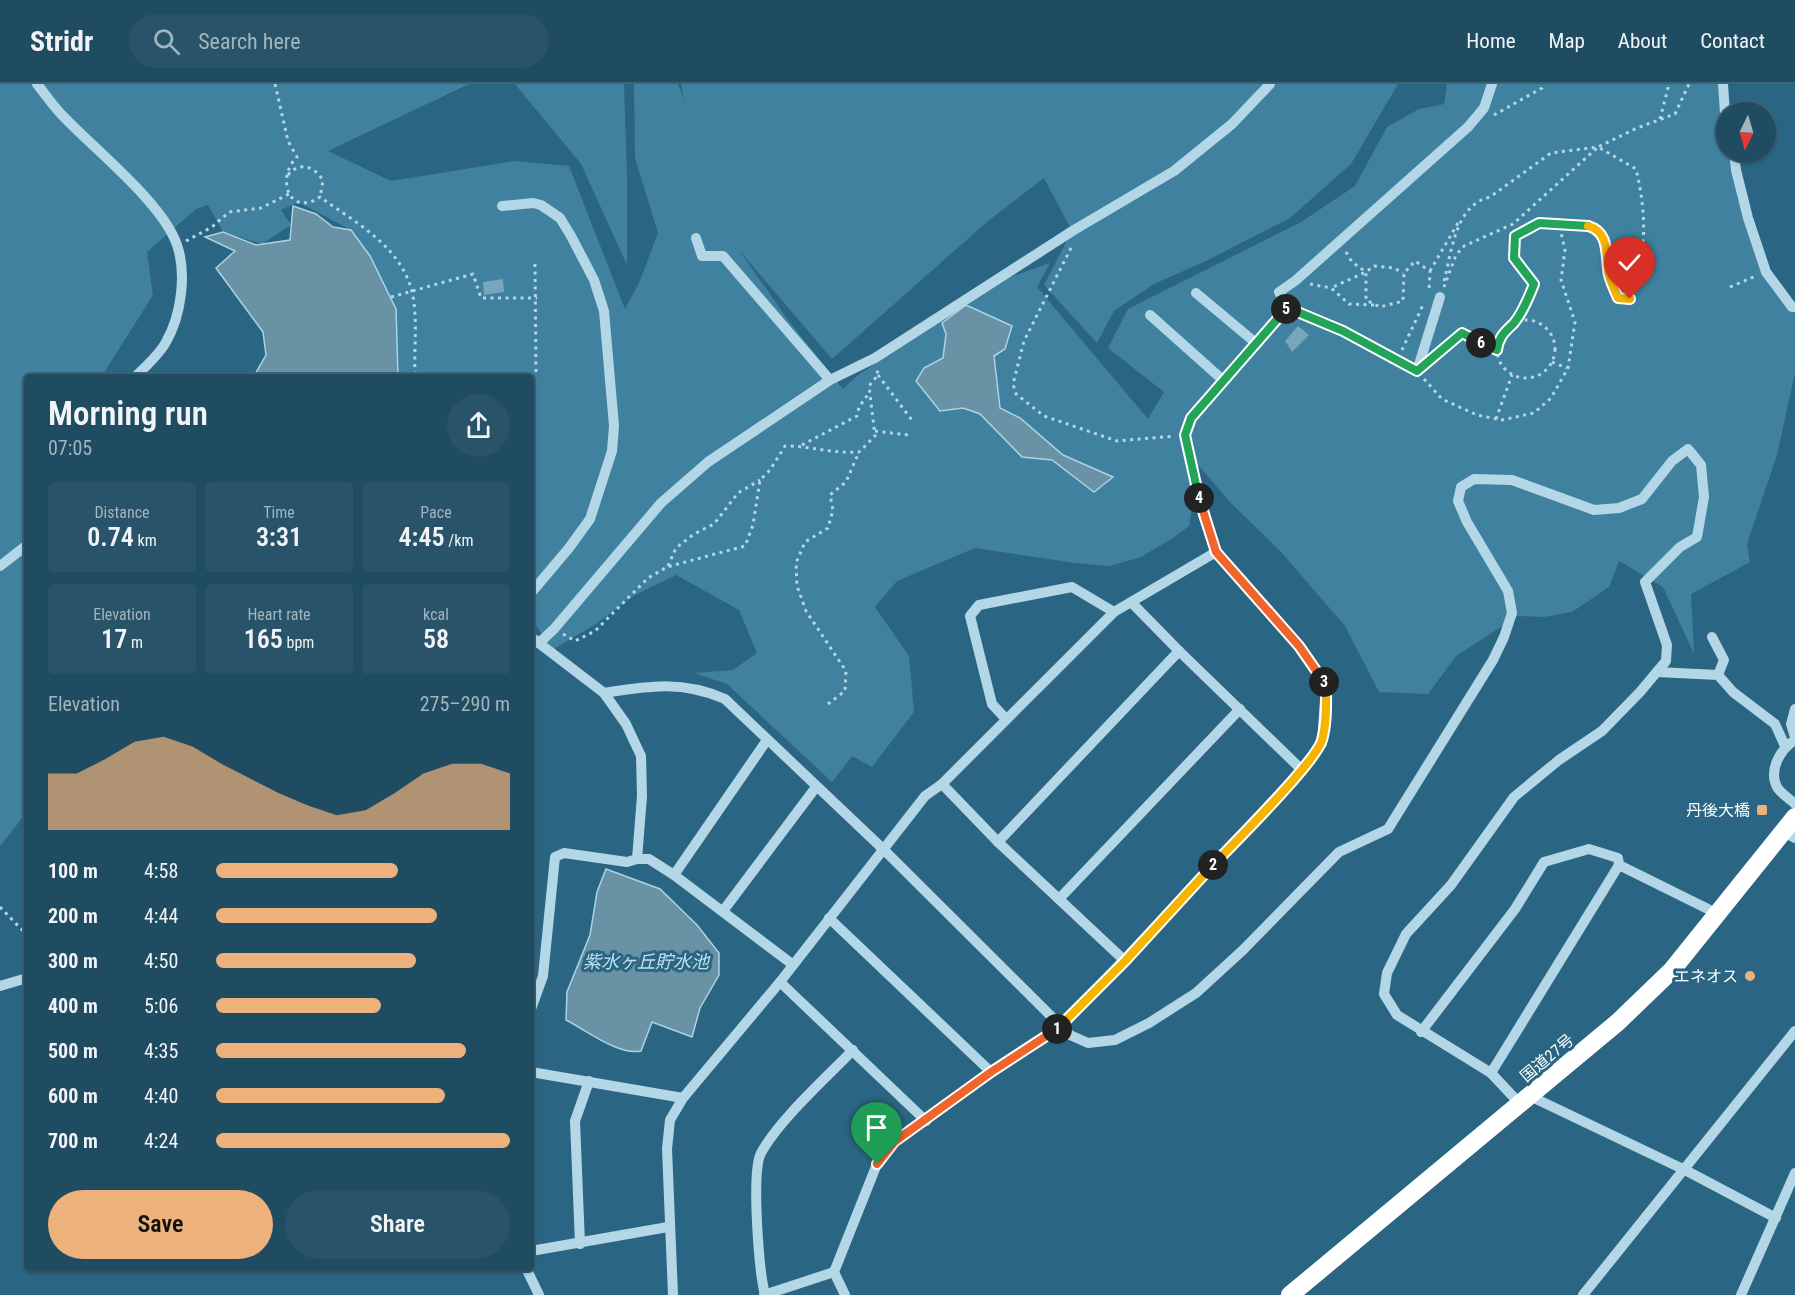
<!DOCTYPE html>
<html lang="en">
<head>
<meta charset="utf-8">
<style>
  body { margin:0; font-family:"Roboto Condensed","Noto Sans JP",sans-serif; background:#285368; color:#f1f3f6; height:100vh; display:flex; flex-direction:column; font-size:22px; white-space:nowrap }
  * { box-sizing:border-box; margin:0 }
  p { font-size:20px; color:#a2b4be }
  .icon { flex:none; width:33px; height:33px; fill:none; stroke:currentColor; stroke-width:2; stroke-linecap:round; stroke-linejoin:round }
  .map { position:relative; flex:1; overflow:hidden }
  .details { position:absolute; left:24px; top:290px; width:510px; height:897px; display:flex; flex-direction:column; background:#204c62; border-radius:6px; box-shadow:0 2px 4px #0004,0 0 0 2px #3d6377 }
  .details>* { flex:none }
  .needle { width:39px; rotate:185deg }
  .buttons { position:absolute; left:1716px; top:18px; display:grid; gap:12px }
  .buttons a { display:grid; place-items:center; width:60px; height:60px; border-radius:50%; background:#204c62; box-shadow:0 2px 4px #0004,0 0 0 2px #3d6377; font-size:30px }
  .pin { position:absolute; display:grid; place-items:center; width:51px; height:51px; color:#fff; margin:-62px -26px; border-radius:50% 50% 50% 0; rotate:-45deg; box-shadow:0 0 6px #0007 }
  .pin .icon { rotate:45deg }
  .km { position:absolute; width:30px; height:30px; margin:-15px; border-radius:50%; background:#222; color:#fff; font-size:16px; line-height:30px; text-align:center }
  .round { display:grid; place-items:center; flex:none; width:63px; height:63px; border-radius:32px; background:#285368 }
  .overview { display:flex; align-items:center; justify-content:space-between; height:102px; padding:0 24px }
  h1 { font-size:33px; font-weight:600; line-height:45px }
  .stats { display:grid; grid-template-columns:repeat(3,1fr); gap:9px; height:102px; padding:6px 24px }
  .stats div { display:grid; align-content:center; border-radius:6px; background:#285368; text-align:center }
  .stats b { font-size:26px; font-weight:600 }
  .stats small { font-size:16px; font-weight:400 }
  .stats p { font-size:16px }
  .chart { height:168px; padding:12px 24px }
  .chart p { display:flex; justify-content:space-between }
  .chart svg { width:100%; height:108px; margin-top:6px; fill:#edb17b; opacity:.7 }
  .button { display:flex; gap:12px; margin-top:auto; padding:12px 24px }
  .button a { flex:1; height:69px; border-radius:36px; background:#edb17b; color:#111; font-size:24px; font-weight:600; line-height:69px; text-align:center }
  .button a+a { background:#285368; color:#f1f3f6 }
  ul { padding:0 24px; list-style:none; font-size:20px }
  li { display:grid; grid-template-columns:96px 72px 1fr; align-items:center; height:45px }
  li i { height:15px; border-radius:8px; background:#edb17b }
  header { display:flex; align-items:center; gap:36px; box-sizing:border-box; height:84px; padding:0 30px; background:#204c62; border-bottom:2px solid #3d6377 }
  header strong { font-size:28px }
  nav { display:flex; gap:33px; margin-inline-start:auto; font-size:21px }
  .search { width:420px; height:54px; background:#285368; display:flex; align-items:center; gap:15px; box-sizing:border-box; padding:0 21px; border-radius:33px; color:#a2b4be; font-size:22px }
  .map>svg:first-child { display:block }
</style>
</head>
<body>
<header>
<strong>Stridr</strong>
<div class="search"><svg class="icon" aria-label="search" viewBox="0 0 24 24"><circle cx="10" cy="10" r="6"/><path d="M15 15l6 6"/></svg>Search here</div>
<nav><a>Home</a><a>Map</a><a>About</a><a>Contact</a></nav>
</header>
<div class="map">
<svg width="1795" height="1211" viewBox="0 0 1795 1211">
  <rect width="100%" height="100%" fill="#2a6683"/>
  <g fill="#3f819f">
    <path d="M0,0H469L328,67L391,97L515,77L569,82L625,225L639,199L658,149L635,74L634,0H678L684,16L681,0H1398L1351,80L1290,134L1206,177L1154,200L1114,227L1097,259L1044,201L1072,147L1044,94L988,137L832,275L739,166L788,236L843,305L858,291L890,270L974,206L1050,179L1037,203L1148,335L1164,308L1108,264L1128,225L1301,138L1355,102L1387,43L1419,25L1444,20L1447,0H1723L1726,68H1734L1748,134L1772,205L1795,223V288L1777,371L1747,460L1750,478L1691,510L1694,570L1663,503L1619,477L1609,503L1572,528L1544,533L1518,532L1456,572L1428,610L1379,608L1345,542L1281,468L1230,418L1199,382L1189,442L1173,454L1141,473L1110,482L1075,479L975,464L897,497L875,523L909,572L914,628L872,683L852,672L832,698L727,600L694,589L733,586L757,569L739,526L676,491L633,512L596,540L552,566L531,533V292H398L396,225L351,146L298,118L281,126L291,141L262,160L223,148L208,121L196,125L147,168L153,211L102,292H27V728L0,762Z"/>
    <path d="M515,0H624L627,92V181L581,80Z"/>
  </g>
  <g fill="#6992a4" stroke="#a8d4e6" stroke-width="1.5">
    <path d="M293,122L316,130L333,143L351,146L370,172L396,225L398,292H254L266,271L263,248L216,184L235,167L205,153L223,148L256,161L290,156Z"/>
    <path d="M966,221L1012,242L1005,265L994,272L1000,324L1020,334L1063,371L1113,393L1094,408L1052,376L1022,373L980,330L963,324L940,327L916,297L924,284L943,274L946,250L942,239Z"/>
    <path d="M606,785L660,805L697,841L719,869V891L700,924L692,953L652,938L641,967C619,972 586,946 566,936L567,908L590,851L597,808Z"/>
  </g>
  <g fill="#76a5bc">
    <path d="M503,195L504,208L484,211L483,198Z"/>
    <path d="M1298,242L1309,251L1292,268L1285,257Z"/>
  </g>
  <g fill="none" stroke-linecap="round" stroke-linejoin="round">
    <g stroke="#b3d7e6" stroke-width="3" stroke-dasharray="3 4.5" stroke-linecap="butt">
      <path d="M275,0L288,57L297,73C276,93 288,134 320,113C359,141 408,166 414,219C417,243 414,268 415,292"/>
      <path d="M1494,31L1542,4L1543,0"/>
      <path d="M1660,35L1669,0"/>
      <path d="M288,91C299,77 315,82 323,97L320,113"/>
      <path d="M186,157L212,143L229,128L261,124L289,110"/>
      <path d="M1071,164L1024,257L1013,300L1016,310L1044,332L1117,357L1175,352"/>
      <path d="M1346,168L1352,178L1366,188V216L1380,223L1403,217L1404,189L1415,177L1430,187L1429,207"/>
      <path d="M535,180L536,289"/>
      <path d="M1430,187L1458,139"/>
      <path d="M1444,197C1452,167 1455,121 1490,113L1551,69L1598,63L1637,44L1675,30L1689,0"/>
      <path d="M1310,200L1331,204"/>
      <path d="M1730,203L1756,192"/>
      <path d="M391,213L473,190L481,214H537"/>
      <path d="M1374,221L1349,220L1331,204L1366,188L1374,182L1394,184L1403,189"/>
      <circle cx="1526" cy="265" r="29"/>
      <path d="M1514,238L1528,215L1534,200L1513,174L1515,152L1539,139L1559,140"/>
      <path d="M1402,266L1423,221"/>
      <path d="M1434,272L1462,249L1497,266"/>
      <path d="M1552,278L1567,284"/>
      <path d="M878,291L914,339"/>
      <path d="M1424,295L1442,315L1477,331L1502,336L1534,329L1551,314L1568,284L1575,238L1561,196L1565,166L1559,140L1591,143L1603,154L1608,165L1609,191L1618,214L1630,215C1647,170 1647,131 1636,85L1598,63L1513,140L1464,162L1456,171L1444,203"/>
      <path d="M1496,335L1512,291"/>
      <path d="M875,347L908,351"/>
      <path d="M802,361L857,332L859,323L869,309"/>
      <path d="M668,482L676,464L694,450L714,440L738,409L760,396"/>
      <path d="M563,550L575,557L595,547L648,494L667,483L745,462L753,441L760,396L770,386L785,362C811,362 834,370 859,368L875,352L869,302L878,291L877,286"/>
      <path d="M828,620L845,607L846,587L806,527L797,502L796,479L805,458L828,444L833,426L830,411L846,398L859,368"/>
      <path d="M0,823L27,851"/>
    </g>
    <g stroke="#b3d7e6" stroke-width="10">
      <path d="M37,0C46,11 53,22 63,32C94,65 163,119 177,161C187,190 181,232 166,258C159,271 146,282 136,292"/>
      <path d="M1723,0L1726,44"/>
      <path d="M1734,68L1736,86L1748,134L1766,188L1792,223H1795"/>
      <path d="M502,122L533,119L541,121L560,134L571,152L594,196L604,227L614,342L612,367L590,435L569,464L531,509"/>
      <path d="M696,154L702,172H723L830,296"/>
      <path d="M1196,209L1257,260"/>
      <path d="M1440,213L1417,287L1343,247L1288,224L1279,208L1295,197L1468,43L1484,24L1492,0"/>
      <path d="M1150,231L1224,297"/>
      <path d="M0,482L27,461"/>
      <path d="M1132,519L1179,567L1302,686"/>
      <path d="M531,553L604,609L626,640L641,672L642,712L637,775"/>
      <path d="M1712,553L1724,576L1718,591"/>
      <path d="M539,559L554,545L661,419L708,378L830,296L875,274L1074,146L1174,87L1232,40L1270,0"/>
      <path d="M1657,588L1718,591L1733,608L1775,640L1785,662"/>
      <path d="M604,609C648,602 682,596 725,615L883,765L1070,951L1088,959L1115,956L1149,939L1196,909L1243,866L1339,768L1388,745L1493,576L1504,553L1512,529L1508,507L1467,438L1458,417L1461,403L1474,395L1512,396L1594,426L1619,424L1642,415L1672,377L1688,365L1701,381L1704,413L1697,453L1680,463L1645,498L1667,561L1666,577L1640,608L1602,647L1559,676L1514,713L1451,801L1406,850L1387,889L1384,910L1397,931L1491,989L1521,1021"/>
      <path d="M1795,625L1791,640L1795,653"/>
      <path d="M1005,634L992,620L970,532L979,521L1072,503L1114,528"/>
      <path d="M1795,656C1781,665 1768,685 1777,703C1780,709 1790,715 1795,720"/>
      <path d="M942,700L998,758L1125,877"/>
      <path d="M1784,748L1795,754"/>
      <path d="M998,758L1179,567"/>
      <path d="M674,791L767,656"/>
      <path d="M1059,815L1240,625"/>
      <path d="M723,827L816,703"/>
      <path d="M829,834L991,988"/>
      <path d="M780,898L926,1037"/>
      <path d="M0,902L27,894"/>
      <path d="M531,925L543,892L555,773L564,769L627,778L637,775H649L674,791L792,880"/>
      <path d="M1421,948L1515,825L1544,778L1589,765L1618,774L1619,781L1718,830"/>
      <path d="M531,988L683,1014"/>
      <path d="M1491,989L1619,781"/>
      <path d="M1532,1013L1685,1086L1776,1134"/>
      <path d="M580,1160L575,1037L589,997"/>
      <path d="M531,1167L668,1143"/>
      <path d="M526,1184L539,1211"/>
      <path d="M673,1211L667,1065L670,1036L683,1014L780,898L925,712L942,700L1114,528L1216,468"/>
      <path d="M764,1211L834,1188"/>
      <path d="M765,1211C759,1187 751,1088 761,1069C779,1036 825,995 853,966"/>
      <path d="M845,1211L834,1188L877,1080L894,1058L991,988L1062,942L1302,686L1322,659L1326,601L1299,562L1216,468L1204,434L1187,363L1185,351L1191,334L1288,224"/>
      <path d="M1583,1211L1795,947"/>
      <path d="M1741,1211L1795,1089"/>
    </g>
    <path stroke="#fff" stroke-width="18" d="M1290,1211L1618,938L1672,886L1795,733"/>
  </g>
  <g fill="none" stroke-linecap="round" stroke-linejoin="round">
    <defs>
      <path id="split-1" d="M877,1080L894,1058L991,988L1057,945"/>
      <path id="split-2" d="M1057,945L1125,877L1213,781"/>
      <path id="split-3" d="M1213,781C1233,760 1316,678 1322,656C1327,639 1326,619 1326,601L1324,598"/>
      <path id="split-4" d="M1199,414L1216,468L1299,562L1324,598"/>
      <path id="split-5" d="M1199,414L1185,351L1191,334L1286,225"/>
      <path id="split-6" d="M1286,225L1288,224L1343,247L1417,287L1462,249L1481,259"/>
      <path id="split-7" d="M1481,259L1497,266C1499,252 1505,248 1514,239C1523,228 1529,213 1534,200L1514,174L1515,152L1539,139L1588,142"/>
      <path id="split-8" d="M1588,142C1611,148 1605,174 1609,191C1611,199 1615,207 1618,214L1630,215"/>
    </defs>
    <use href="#split-1" stroke="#fff" stroke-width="12"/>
    <use href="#split-2" stroke="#fff" stroke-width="12"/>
    <use href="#split-3" stroke="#fff" stroke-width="12"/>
    <use href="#split-4" stroke="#fff" stroke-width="12"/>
    <use href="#split-5" stroke="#fff" stroke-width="12"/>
    <use href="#split-6" stroke="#fff" stroke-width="12"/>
    <use href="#split-7" stroke="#fff" stroke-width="12"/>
    <use href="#split-8" stroke="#fff" stroke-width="12"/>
    <use href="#split-1" stroke="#f0652b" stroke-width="8"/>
    <use href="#split-2" stroke="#f5b400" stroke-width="8"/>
    <use href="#split-3" stroke="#f5b400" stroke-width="8"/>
    <use href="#split-4" stroke="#f0652b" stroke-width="8"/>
    <use href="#split-5" stroke="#22a559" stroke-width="8"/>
    <use href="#split-6" stroke="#22a559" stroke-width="8"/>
    <use href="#split-7" stroke="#22a559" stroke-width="8"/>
    <use href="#split-8" stroke="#f5b400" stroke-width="8"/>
  </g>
  <g fill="#edb17b" stroke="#2a6683" stroke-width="2">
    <rect x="1756" y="720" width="12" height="12" rx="3"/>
    <circle cx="1750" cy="892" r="6"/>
  </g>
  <g text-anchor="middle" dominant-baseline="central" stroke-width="6" stroke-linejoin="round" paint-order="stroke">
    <g font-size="16" fill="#fff" stroke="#2a6683" text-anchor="end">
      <text x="1750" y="726">丹後大橋</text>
      <text x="1738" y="892">エネオス</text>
    </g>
    <g font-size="16" fill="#fff" stroke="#2a6683">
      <text transform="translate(1547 974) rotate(-40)">国道27号</text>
    </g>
    <g font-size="18" font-style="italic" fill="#bfe0ee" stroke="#2a6683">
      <text x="646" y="877">紫水ヶ丘貯水池</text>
    </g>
  </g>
</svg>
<div class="buttons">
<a><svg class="needle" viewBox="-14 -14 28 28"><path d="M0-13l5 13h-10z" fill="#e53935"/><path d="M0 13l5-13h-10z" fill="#a2b4be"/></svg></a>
</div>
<div class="pin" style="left:877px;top:1080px;background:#1e9e55"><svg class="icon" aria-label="arrive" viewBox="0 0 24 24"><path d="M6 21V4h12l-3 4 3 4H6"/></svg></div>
<div class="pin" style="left:1630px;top:215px;background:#d93025"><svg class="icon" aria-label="check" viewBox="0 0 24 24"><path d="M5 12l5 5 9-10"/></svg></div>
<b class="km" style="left:1057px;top:945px">1</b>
<b class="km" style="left:1213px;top:781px">2</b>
<b class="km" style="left:1324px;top:598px">3</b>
<b class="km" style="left:1199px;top:414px">4</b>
<b class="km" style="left:1286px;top:225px">5</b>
<b class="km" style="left:1481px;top:259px">6</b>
<section class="details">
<div class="overview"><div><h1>Morning run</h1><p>07:05</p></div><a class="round"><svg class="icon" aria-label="share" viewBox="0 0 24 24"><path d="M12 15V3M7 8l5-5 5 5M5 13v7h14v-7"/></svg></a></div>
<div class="stats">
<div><p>Distance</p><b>0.74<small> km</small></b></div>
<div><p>Time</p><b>3:31</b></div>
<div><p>Pace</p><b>4:45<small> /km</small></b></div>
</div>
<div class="stats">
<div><p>Elevation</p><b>17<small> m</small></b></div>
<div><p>Heart rate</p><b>165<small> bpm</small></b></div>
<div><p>kcal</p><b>58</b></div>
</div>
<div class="chart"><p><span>Elevation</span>275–290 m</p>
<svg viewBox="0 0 160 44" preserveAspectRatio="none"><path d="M0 44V21L10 21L20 15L30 8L40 6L50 10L60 17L70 23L80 29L90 34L100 38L110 36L120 29L130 21L140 17L150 17L160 21V44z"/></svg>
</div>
<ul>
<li><b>100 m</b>4:58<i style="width:62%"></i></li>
<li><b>200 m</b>4:44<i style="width:75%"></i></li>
<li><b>300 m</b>4:50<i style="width:68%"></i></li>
<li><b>400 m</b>5:06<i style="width:56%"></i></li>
<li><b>500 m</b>4:35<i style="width:85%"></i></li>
<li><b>600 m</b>4:40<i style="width:78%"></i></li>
<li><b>700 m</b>4:24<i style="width:100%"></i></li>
</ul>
<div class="button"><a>Save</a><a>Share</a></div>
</section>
</div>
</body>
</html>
